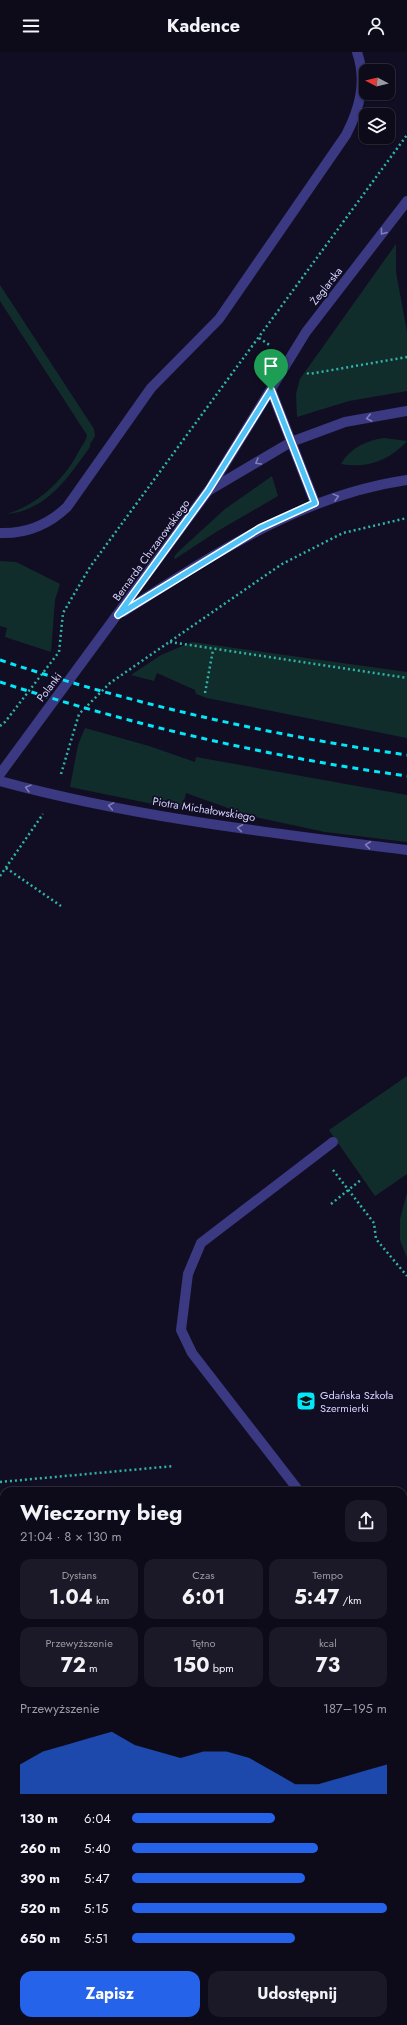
<!DOCTYPE html>
<html lang="pl">
<head>
<meta charset="utf-8">
<style>
  body { margin:0; font-family:Jost,sans-serif; background:#1b1827; color:#f1f3f6; height:100vh; display:flex; flex-direction:column; font-size:15px; white-space:nowrap }
  * { box-sizing:border-box; margin:0 }
  p { font-size:13px; color:#9a9aa2 }
  .icon { flex:none; width:22px; height:22px; fill:none; stroke:currentColor; stroke-width:2; stroke-linecap:round; stroke-linejoin:round }
  .map { position:relative; flex:1; overflow:hidden }
  .side { position:absolute; left:0px; top:1435px; width:407px; height:538px; display:flex; flex-direction:column; background:#0d0a1a; border-radius:12px 12px 0 0; box-shadow:0 1px 3px #0004,0 0 0 1px #2d2b39 }
  .side>* { flex:none }
  .needle { width:26px; rotate:277deg }
  .buttons { position:absolute; left:359px; top:12px; display:grid; gap:8px }
  .buttons a { display:grid; place-items:center; width:36px; height:36px; border-radius:8px; background:#0d0a1a; box-shadow:0 1px 3px #0004,0 0 0 1px #2d2b39; font-size:20px }
  .pin { position:absolute; display:grid; place-items:center; width:34px; height:34px; color:#fff; margin:-41px -17px; border-radius:50% 50% 50% 0; rotate:-45deg; box-shadow:0 0 4px #0007 }
  .pin .icon { rotate:45deg }
  .round { display:grid; place-items:center; flex:none; width:42px; height:42px; border-radius:12px; background:#1b1827 }
  .summary { display:flex; align-items:center; justify-content:space-between; height:68px; padding:0 20px }
  h1 { font-size:22px; font-weight:700; line-height:30px }
  .stats { display:grid; grid-template-columns:repeat(3,1fr); gap:6px; height:68px; padding:4px 20px }
  .stats div { display:grid; align-content:center; border-radius:10px; background:#1b1827; text-align:center }
  .stats b { font-size:20px; font-weight:700 }
  .stats small { font-size:11px; font-weight:400 }
  .stats p { font-size:11px }
  .chart { height:112px; padding:8px 20px }
  .chart p { display:flex; justify-content:space-between }
  .chart svg { width:100%; height:72px; margin-top:4px; fill:#2563eb; opacity:.7 }
  .primary-button { display:flex; gap:8px; margin-top:auto; padding:8px 20px }
  .primary-button a { flex:1; height:46px; border-radius:12px; background:#2563eb; color:#fff; font-size:16px; font-weight:700; line-height:46px; text-align:center }
  .primary-button a+a { background:#1b1827; color:#f1f3f6 }
  ul { padding:0 20px; list-style:none; font-size:13px }
  li { display:grid; grid-template-columns:64px 48px 1fr; align-items:center; height:30px }
  li i { height:10px; border-radius:5px; background:#2563eb }
  header { display:flex; justify-content:space-between; align-items:center; height:52px; padding:0 20px; background:#0d0a1a; font-size:18px; font-weight:700 }
  .map>svg:first-child { display:block }
</style>
</head>
<body>
<header><svg class="icon" aria-label="menu" viewBox="0 0 24 24"><path d="M4 6h16M4 12h16M4 18h16"/></svg>Kadence<svg class="icon" aria-label="person" viewBox="0 0 24 24"><circle cx="12" cy="8" r="4"/><path d="M4 21q1-7 8-7t8 7"/></svg></header>
<div class="map">
<svg width="407" height="1973" viewBox="0 0 407 1973">
  <rect width="100%" height="100%" fill="#110e23"/>
  <g fill="#112d2b">
    <path d="M396,192V220L407,280V339L349,349L297,365L296,342L300,327Z"/>
    <path d="M0,233L94,377L95,384L90,392V395C68,425 47,459 6,462C37,454 65,427 79,399C82,393 86,390 87,383L0,249Z"/>
    <path d="M384,386L407,389C390,408 367,417 341,412C350,396 367,388 384,386Z"/>
    <path d="M272,424L278,444L216,480L175,507L174,505L178,500L225,457Z"/>
    <path d="M0,509L16,510L60,532L55,548L51,600L5,585L7,576L0,574Z"/>
    <path d="M192,590L407,620V686L207,646L196,642L195,638L157,621L154,629L131,623L161,603Z"/>
    <path d="M85,676L149,694L195,710L196,705L407,743V790L325,780L250,764L186,741L182,758L70,735L78,693Z"/>
    <path d="M407,1024V1122L375,1144L329,1078Z"/>
    <path d="M407,1141V1206L400,1188V1167Z"/>
  </g>
  <g fill="none" stroke-linecap="round" stroke-linejoin="round">
    <g stroke="#2fb4a9" stroke-width="2.5" stroke-dasharray="2 3" stroke-linecap="butt">
      <path d="M259,286L271,294"/>
      <path d="M307,321L309,322L407,305"/>
      <path d="M170,590L407,626"/>
      <path d="M205,641L213,598"/>
      <path d="M0,674L5,670L59,600L63,561L90,515L407,83"/>
      <path d="M61,722L79,662L110,631L282,512L343,481L407,466"/>
      <path d="M6,816L61,854"/>
      <path d="M0,824L43,762"/>
      <path d="M333,1118L374,1171L376,1187L407,1224"/>
      <path d="M331,1152L362,1127"/>
      <path d="M0,1430L174,1414"/>
      <path d="M403,1497H407"/>
      <path d="M0,1537H4"/>
      <path d="M403,1635L407,1631"/>
      <path d="M0,1649L4,1654"/>
      <path d="M403,1839L407,1838"/>
      <path d="M403,1849L407,1850"/>
      <path d="M403,1963L407,1962"/>
      <path d="M289,1969L292,1973"/>
      <path d="M385,1973L386,1969"/>
    </g>
    <g stroke="#3a3982" stroke-width="10">
      <path d="M271,338L315,451"/>
      <path d="M209,438L306,280L407,149"/>
      <path d="M0,481C26,482 49,472 67,455L151,336L219,267L346,83C360,56 367,29 357,0"/>
      <path d="M123,560C214,503 298,444 407,428"/>
      <path d="M0,722L208,439L291,390L345,370L407,359"/>
      <path d="M0,729C132,765 271,781 407,798"/>
      <path d="M299,1439L192,1301L181,1278L188,1222L201,1191L333,1090"/>
      <path d="M403,1561L407,1562"/>
      <path d="M403,1673L407,1670"/>
      <path d="M0,1687L4,1691"/>
      <path d="M0,1872L4,1869"/>
      <path d="M242,1969L246,1973"/>
    </g>
    <g stroke="#02e8fa" stroke-width="3" stroke-dasharray="6 5" stroke-linecap="butt">
      <path d="M0,608C132,652 269,683 407,703"/>
      <path d="M0,630C132,673 269,705 407,724"/>
    </g>
  </g>
  <defs><path id="oneway-chevron" d="M-2-3.5L2.5 0L-2 3.5" fill="none" stroke-width="1.6" stroke-linecap="round" stroke-linejoin="round"/></defs>
  <g stroke="#807dba">
    <use href="#oneway-chevron" transform="translate(383 180) rotate(128)"/>
    <use href="#oneway-chevron" transform="translate(369 366) rotate(169)"/>
    <use href="#oneway-chevron" transform="translate(258 410) rotate(150)"/>
    <use href="#oneway-chevron" transform="translate(336 445) rotate(-15)"/>
    <use href="#oneway-chevron" transform="translate(28 736) rotate(-165)"/>
    <use href="#oneway-chevron" transform="translate(111 754) rotate(-170)"/>
    <use href="#oneway-chevron" transform="translate(240 776) rotate(-172)"/>
    <use href="#oneway-chevron" transform="translate(368 793) rotate(-172)"/>
  </g>
  <g fill="none" stroke-linecap="round" stroke-linejoin="round">
    <defs>
      <path id="route" d="M271,338L315,451L260,476L118,563L208,439Z"/>
    </defs>
    <use href="#route" stroke="#fff" stroke-width="8"/>
    <use href="#route" stroke="#4fc3f7" stroke-width="5"/>
  </g>
  <defs>
    <symbol id="school-square" viewBox="-11 -11 22 22"><rect x="-9" y="-9" width="18" height="18" rx="4" fill="#02e8fa" stroke="#110e23"/><path d="M0-5L7-2L0 1L-7-2ZM-4 1L0 2.5L4 1V4Q0 6-4 4Z" fill="#111"/></symbol>
  </defs>
  <g fill-rule="evenodd">
    <use href="#school-square" x="295" y="1338" width="22" height="22"/>
  </g>
  <g text-anchor="middle" dominant-baseline="central" stroke-width="3.5" stroke-linejoin="round" paint-order="stroke">
    <g font-size="11" fill="#d5d1ff" stroke="#110e23">
      <text transform="translate(326 234) rotate(-52)">Żeglarska</text>
      <text transform="translate(151 498) rotate(-54)">Bernarda Chrzanowskiego</text>
      <text transform="translate(49 635) rotate(-53)">Polanki</text>
      <text transform="translate(204 757) rotate(9)">Piotra Michałowskiego</text>
    </g>
    <g font-size="11" fill="#d5d1ff" stroke="#110e23" text-anchor="start">
      <text x="320" y="1343">Gdańska Szkoła<tspan x="320" dy="13">Szermierki</tspan></text>
    </g>
  </g>
</svg>
<div class="buttons">
<a><svg class="needle" viewBox="-14 -14 28 28"><path d="M0-13l5 13h-10z" fill="#e53935"/><path d="M0 13l5-13h-10z" fill="#9a9aa2"/></svg></a>
<a><svg class="icon" aria-label="layers" viewBox="0 0 24 24"><path d="M12 4l9 5-9 5-9-5zM3 14l9 5 9-5"/></svg></a>
</div>
<div class="pin" style="left:271px;top:338px;background:#1e9e55"><svg class="icon" aria-label="arrive" viewBox="0 0 24 24"><path d="M6 21V4h12l-3 4 3 4H6"/></svg></div>
<section class="side">
<div class="summary"><div><h1>Wieczorny bieg</h1><p>21:04 · 8 × 130 m</p></div><a class="round"><svg class="icon" aria-label="share" viewBox="0 0 24 24"><path d="M12 15V3M7 8l5-5 5 5M5 13v7h14v-7"/></svg></a></div>
<div class="stats">
<div><p>Dystans</p><b>1.04<small> km</small></b></div>
<div><p>Czas</p><b>6:01</b></div>
<div><p>Tempo</p><b>5:47<small> /km</small></b></div>
</div>
<div class="stats">
<div><p>Przewyższenie</p><b>72<small> m</small></b></div>
<div><p>Tętno</p><b>150<small> bpm</small></b></div>
<div><p>kcal</p><b>73</b></div>
</div>
<div class="chart"><p><span>Przewyższenie</span>187–195 m</p>
<svg viewBox="0 0 160 44" preserveAspectRatio="none"><path d="M0 44V26L10 18L20 14L30 10L40 6L50 14L60 18L70 22L80 18L90 18L100 22L110 30L120 38L130 38L140 34L150 30L160 26V44z"/></svg>
</div>
<ul>
<li><b>130 m</b>6:04<i style="width:56%"></i></li>
<li><b>260 m</b>5:40<i style="width:73%"></i></li>
<li><b>390 m</b>5:47<i style="width:68%"></i></li>
<li><b>520 m</b>5:15<i style="width:100%"></i></li>
<li><b>650 m</b>5:51<i style="width:64%"></i></li>
</ul>
<div class="primary-button"><a>Zapisz</a><a>Udostępnij</a></div>
</section>
</div>
</body>
</html>
